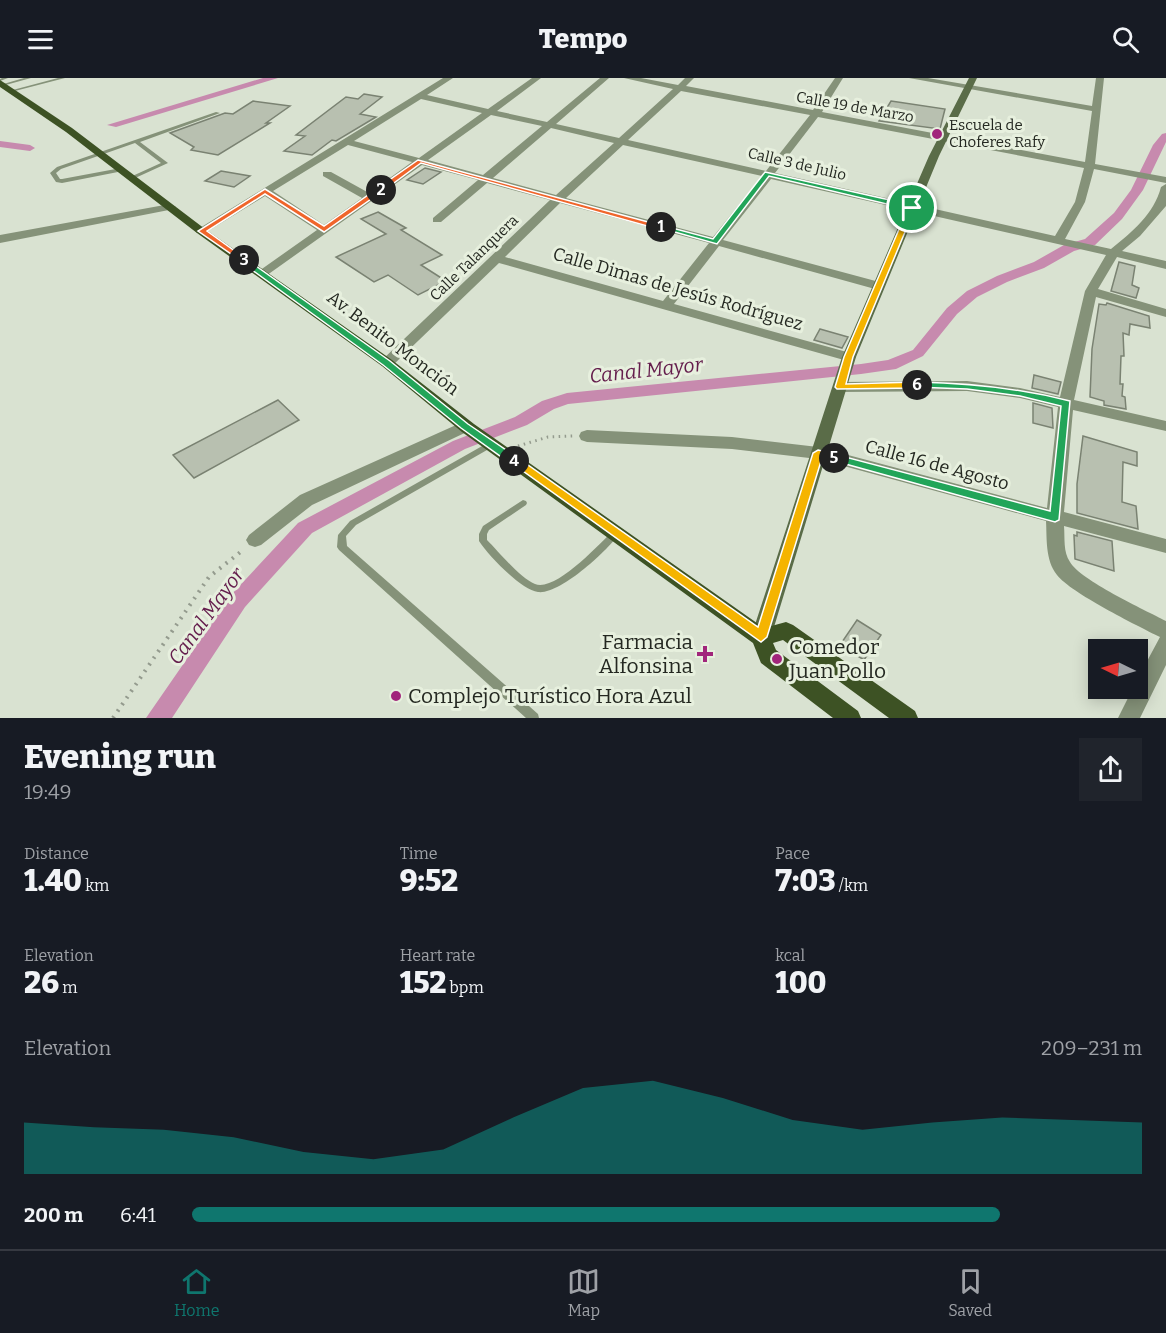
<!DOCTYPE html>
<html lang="en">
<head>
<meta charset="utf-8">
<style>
  body { margin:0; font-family:Bitter,serif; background:#20242c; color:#f1f3f6; height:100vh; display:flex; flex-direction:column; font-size:22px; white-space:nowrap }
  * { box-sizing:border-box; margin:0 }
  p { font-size:20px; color:#9ea1a6 }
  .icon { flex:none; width:33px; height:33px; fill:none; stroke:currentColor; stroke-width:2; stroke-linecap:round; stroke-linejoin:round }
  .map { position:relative; height:640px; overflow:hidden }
  .panel { display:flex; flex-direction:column; background:#171b24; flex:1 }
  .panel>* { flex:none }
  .needle { width:39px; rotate:275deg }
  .tools { position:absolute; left:1088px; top:561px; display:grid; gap:12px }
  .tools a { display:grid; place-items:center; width:60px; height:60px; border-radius:0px; background:#171b24; box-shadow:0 3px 15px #0003; font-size:30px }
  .pin { position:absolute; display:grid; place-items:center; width:51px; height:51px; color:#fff; margin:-26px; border:3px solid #fff; border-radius:50%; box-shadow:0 2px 6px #0007 }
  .km { position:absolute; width:30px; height:30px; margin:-15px; border-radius:50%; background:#222; color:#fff; font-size:16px; line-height:30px; text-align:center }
  .round { display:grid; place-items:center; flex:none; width:63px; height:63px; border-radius:0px; background:#20242c }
  .summary { display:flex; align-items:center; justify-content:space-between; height:102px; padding:0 24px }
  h1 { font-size:33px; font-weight:800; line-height:45px }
  .metrics { display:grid; grid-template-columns:repeat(3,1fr); gap:9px; height:102px; padding:6px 24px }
  .metrics div { display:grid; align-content:center }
  .metrics b { font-size:30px; font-weight:800 }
  .metrics small { font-size:16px; font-weight:400 }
  .metrics p { font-size:16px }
  .chart { height:168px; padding:12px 24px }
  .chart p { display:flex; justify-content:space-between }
  .chart svg { width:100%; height:108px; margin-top:6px; fill:#0f766e; opacity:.7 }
  ul { padding:0 24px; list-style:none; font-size:20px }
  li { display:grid; grid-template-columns:96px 72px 1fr; align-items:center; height:45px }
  li i { height:15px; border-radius:8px; background:#0f766e }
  header { display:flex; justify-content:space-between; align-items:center; height:78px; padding:0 24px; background:#171b24; font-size:27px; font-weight:800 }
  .tabs { display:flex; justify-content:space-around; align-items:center; height:84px; border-top:2px solid #363941; background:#171b24; font-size:16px; color:#9ea1a6 }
  .tabs a { display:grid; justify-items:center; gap:3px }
  .tabs .selected { color:#0f766e }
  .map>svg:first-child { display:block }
</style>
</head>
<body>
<header><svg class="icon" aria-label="menu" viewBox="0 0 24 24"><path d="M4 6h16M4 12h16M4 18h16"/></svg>Tempo<svg class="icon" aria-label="search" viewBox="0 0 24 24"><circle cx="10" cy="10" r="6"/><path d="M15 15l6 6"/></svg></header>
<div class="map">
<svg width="1166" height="640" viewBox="0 0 1166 640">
  <rect width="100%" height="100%" fill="#d9e2d1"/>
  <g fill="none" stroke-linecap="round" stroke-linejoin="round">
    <g fill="#c78aae" fill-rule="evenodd">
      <path d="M263,0H278L116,49L107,47Z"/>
      <path d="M1166,55V64L1143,112L1122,141L1095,167L1074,173L1044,190L1007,204L977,219L957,236L923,278L896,291L861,296L568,326L554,331L527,347L465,371L312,455L245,529L172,640H146L231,517L298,445L453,363L515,339L542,323L567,315L861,286L888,282L913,272L947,230L967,213L997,198L1034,184L1064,167L1085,161L1114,135L1131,112L1153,67L1162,56Z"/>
      <path d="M0,63L30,67L35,70L30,73L0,69Z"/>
    </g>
  </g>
  <g fill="#b8c0b0" stroke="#7a8272" stroke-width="1.5">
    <path d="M364,16L382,19L360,36L376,39L336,63L332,62L312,77L284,73L305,58L296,57L346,19L358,21Z"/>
    <path d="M253,23L290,28L266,45H270L218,77L191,72L194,69L170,55L225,35L233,36Z"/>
    <path d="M891,23L945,31L940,51L879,43Z"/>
    <path d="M425,90L441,94L423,106L407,102Z"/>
    <path d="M221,93L250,98L234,109L205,103Z"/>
    <path d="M378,134L406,150L401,152L442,177L421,187L446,203L418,217L388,197L374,204L336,179L386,156L361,141Z"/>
    <path d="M1119,184L1135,188L1132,207L1139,210L1136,220L1111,213Z"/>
    <path d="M1107,225L1149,238L1150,250L1130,246L1129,257L1123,255L1124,278H1121L1120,306H1123L1122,318L1125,319L1126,331L1104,327V323L1090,319L1092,271L1099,226L1106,227Z"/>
    <path d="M820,251L848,259L842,270L814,262Z"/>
    <path d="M1034,297L1061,304L1058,316L1032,310Z"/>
    <path d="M278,322L299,342L194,400L173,377Z"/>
    <path d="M1033,325L1052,330L1053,350L1033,345Z"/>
    <path d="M1083,358L1137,374V388L1123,384L1122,424L1136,428L1138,451L1077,435V406Z"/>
    <path d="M1077,454L1112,463L1114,493L1075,481L1074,457L1077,458Z"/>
    <path d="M857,542L881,557L864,582L840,567Z"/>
  </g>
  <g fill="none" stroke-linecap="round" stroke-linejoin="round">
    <path stroke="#949b8e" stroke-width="3" stroke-dasharray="1.5 4.5" stroke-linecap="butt" d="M518,368L548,359L573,358"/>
    <path stroke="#949b8e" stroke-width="4" stroke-dasharray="2 6" stroke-linecap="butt" d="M113,640L209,499L243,472"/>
    <g fill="#859279" fill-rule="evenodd">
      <path d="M2,0H8L0,3V1Z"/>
      <path d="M24,0H31L2,8L0,7Z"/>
      <path d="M58,0H65L11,14L9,13Z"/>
      <path d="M216,34L220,35L140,64L168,85L133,101L128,100L161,85L135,65L61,91L56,95L60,101H62L121,90L124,92L123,93L62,105L56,104L50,95L57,89Z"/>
      <path d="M491,363L494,364L495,366L494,368L356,447L346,458L347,468L538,636L539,640H526L339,472L337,469L338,457L350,443Z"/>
      <path d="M523,422L526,423L527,425L526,427L489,452L487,456V462C499,474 520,500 535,506C556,514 599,466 613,453L616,451L619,453L620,455C608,472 560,517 538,514C521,512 488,477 479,463V456L483,448Z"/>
    </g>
    <g fill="#859279" fill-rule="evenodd">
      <path d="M443,0H453L427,17L488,31L532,0H541L497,33L547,44L600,0H609L556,46L619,60L673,11L624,0H641L678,7L685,0H694L686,8L813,32L835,0H843L822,34L1085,84L1092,33L909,0H928L1092,28L1096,0H1104L1095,86L1166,99V105L1094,91L1085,124L1065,161L1111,171C1132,154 1154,136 1161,109L1166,106V128L1140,158L1122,173L1166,183V191L1117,179L1098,211L1166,231V239L1096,219L1074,322L1166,343V353L1073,332L1064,434L1166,461V475L1064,448C1065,460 1063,474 1070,484C1080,502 1145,532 1166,543V587L1140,640H1118L1133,610H1137V602L1160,559C1136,547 1071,515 1057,497C1045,482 1047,460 1046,443L818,381L732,371L587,364L581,362L579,358L581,354L587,352L732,359L818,369L1047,430L1058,329L1020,320L967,313L840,314L833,309L840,304L967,303L1020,310L1060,319L1085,213L1106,177L771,101L723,162L883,205L885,208L883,211H875L719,168L674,226L854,276L856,279L854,282H844L499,185L392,288H382L380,285L382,282L550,122L487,105L441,144H433V140L478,102L422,87L263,200L257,196L259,193L317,152L265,118L205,155H197L195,153ZM681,13L810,37L766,93L628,62ZM421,21L482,35L419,80L354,63ZM491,37L542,48L483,97L428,82ZM818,39L1084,90L1075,124L1055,158L775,95ZM551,50L614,65L556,117L493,100ZM348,67L412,84L369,115L331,94H323V98L362,120L324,147L273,113ZM623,67L762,98L713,159L566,120ZM560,125L709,165L663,223L505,179Z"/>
      <path d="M170,126L176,129L174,131L0,165V157Z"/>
      <path d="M465,343L471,344L473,348L471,352L312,427L261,467L255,469L249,467L246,462L249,457L300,417Z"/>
    </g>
    <path fill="#5a6c48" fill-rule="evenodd" d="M969,0H977L939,78L856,279L771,559L768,565L761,568L754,565L751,559L842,279L929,78Z"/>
    <path fill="#3d5224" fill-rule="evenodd" d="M0,2L72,50L205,151L392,282L474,346L764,550L786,544L793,547L915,633L918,640H889L783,562L773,565L776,572L858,633L861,640H833L761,585L753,565L462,354L382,288L197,155L66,54L0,9Z"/>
  </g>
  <path fill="#22a559" stroke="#fff" stroke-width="1.5" d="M765,94L912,127L915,130L912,132L769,98L717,166L657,149L661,147L713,161Z"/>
  <path fill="#f0652b" stroke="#fff" stroke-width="1.5" d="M418,82L663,148L664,149L658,151L421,85L383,113H378V110Z"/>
  <path fill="#f0652b" stroke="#fff" stroke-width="1.5" d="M378,110L384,112L324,154L265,116L207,153L246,181L247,182L244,185L198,153L265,111L324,148Z"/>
  <path fill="#22a559" stroke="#fff" stroke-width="1.5" d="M241,181H246L390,283L468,346L518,380V386H511L461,350L383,287L241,184Z"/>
  <path fill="#f5b400" stroke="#fff" stroke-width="1.5" d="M818,372L838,377L840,380L834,384L822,380L767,559L761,564L509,383L514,379L518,380L758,549L813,375Z"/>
  <path fill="#22a559" stroke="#fff" stroke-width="1.5" d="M917,304C969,305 1019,310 1070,323L1059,442L1055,444L831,382L829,380L834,376L1050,433L1061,328L1020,318L967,311L914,309V305Z"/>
  <path fill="#f5b400" stroke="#fff" stroke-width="1.5" d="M909,128L915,130L853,279L846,306L917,304L922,307L917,310L837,311L835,309L844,279Z"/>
  <g fill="#a1257b" stroke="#e7f0de" stroke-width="2">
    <circle cx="937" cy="56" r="6"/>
    <path d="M702 567h6v6h6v6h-6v6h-6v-6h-6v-6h6z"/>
    <circle cx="777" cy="581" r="6"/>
    <circle cx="396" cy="618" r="6"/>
  </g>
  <g text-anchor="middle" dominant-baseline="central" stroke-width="6" stroke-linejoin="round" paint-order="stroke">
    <g font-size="15" fill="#242821" stroke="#e7f0de">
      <text transform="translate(855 29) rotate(10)">Calle 19 de Marzo</text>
      <text transform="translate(797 86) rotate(13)">Calle 3 de Julio</text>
      <text transform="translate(474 180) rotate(-44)">Calle Talanquera</text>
    </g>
    <g font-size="15" fill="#242821" stroke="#e7f0de" text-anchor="start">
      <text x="949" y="47">Escuela de<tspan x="949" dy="17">Choferes Rafy</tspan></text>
    </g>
    <g font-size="18" fill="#242821" stroke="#e7f0de">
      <text transform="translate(678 211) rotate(16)">Calle Dimas de Jesús Rodríguez</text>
      <text transform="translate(393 265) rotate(37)">Av. Benito Monción</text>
      <text transform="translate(937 387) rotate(15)">Calle 16 de Agosto</text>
    </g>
    <g font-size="20" font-style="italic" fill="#641d4c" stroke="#e7f0de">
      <text transform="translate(646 292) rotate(-6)">Canal Mayor</text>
      <text transform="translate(206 538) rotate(-54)">Canal Mayor</text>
    </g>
    <g font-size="21" fill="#242821" stroke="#e7f0de" text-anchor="start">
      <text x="693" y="564" text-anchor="end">Farmacia<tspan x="693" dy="24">Alfonsina</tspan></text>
      <text x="789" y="569">Comedor<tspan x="789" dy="24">Juan Pollo</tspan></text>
      <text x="408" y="618">Complejo Turístico Hora Azul</text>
    </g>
  </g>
</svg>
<div class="tools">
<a><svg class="needle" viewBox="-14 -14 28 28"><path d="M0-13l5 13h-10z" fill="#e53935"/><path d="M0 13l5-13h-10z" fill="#9ea1a6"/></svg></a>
</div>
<div class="pin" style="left:912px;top:130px;background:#1e9e55"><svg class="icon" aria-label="arrive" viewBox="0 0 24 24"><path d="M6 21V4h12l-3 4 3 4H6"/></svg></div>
<b class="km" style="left:661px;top:149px">1</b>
<b class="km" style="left:381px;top:112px">2</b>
<b class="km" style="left:244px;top:182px">3</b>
<b class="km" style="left:514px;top:383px">4</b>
<b class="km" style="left:834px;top:380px">5</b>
<b class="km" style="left:917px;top:307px">6</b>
</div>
<section class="panel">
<div class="summary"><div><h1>Evening run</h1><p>19:49</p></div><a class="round"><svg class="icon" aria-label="share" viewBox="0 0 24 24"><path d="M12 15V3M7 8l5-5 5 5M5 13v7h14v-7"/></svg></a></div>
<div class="metrics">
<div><p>Distance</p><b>1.40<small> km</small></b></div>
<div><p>Time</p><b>9:52</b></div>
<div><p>Pace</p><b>7:03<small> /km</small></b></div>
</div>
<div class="metrics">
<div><p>Elevation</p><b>26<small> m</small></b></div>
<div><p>Heart rate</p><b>152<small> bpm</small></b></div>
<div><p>kcal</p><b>100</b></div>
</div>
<div class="chart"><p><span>Elevation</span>209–231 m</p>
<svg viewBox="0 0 160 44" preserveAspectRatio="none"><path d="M0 44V23L10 25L20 26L30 29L40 35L50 38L60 34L70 21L80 9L90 6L100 13L110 22L120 26L130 23L140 21L150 22L160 23V44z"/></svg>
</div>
<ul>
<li><b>200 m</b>6:41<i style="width:85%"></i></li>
</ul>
</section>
<nav class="tabs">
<a class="selected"><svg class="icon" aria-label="home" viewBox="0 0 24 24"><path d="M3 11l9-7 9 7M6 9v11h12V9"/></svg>Home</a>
<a><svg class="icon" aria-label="map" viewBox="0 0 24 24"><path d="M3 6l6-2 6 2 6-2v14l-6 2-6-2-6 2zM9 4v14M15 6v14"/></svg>Map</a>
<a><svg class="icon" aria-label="saved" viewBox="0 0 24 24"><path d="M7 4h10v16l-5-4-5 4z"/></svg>Saved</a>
</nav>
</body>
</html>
